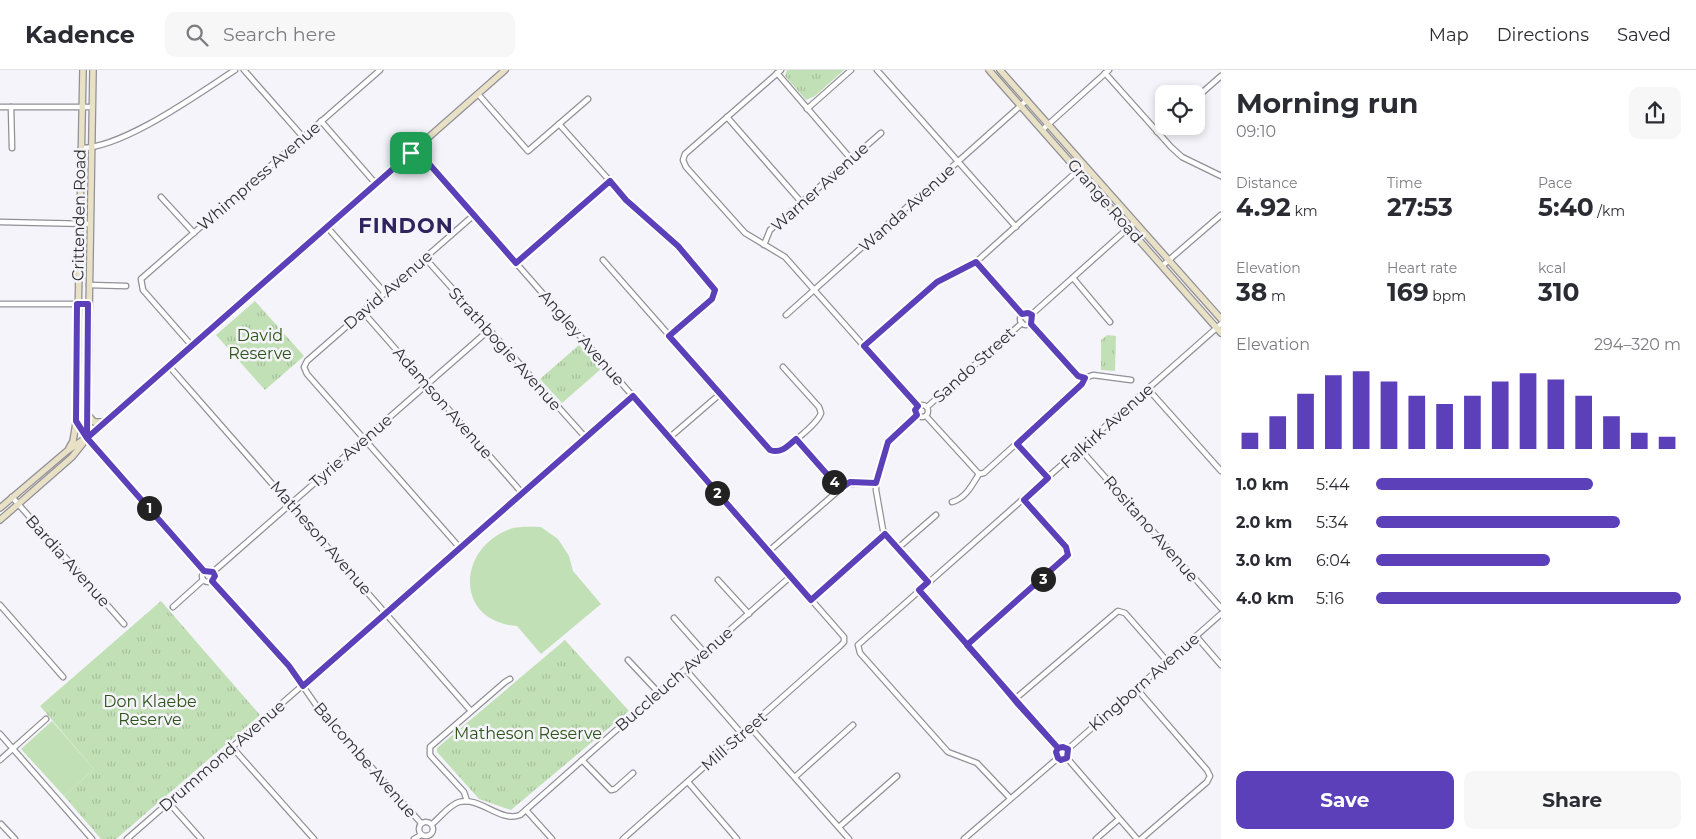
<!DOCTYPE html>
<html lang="en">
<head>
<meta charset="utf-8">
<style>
  body { margin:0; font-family:Montserrat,sans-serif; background:#f7f7f7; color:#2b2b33; height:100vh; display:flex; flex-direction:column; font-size:19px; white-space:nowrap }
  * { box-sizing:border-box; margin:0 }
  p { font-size:16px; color:#7c7c81 }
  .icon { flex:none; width:28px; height:28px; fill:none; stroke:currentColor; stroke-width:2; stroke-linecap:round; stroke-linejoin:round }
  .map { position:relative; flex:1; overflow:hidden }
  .details { display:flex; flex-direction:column; background:#fff; width:475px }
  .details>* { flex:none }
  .tools { position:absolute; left:1155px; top:15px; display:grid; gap:10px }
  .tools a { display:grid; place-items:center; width:50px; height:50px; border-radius:10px; background:#fff; box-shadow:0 2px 8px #0003; font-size:25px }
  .pin { position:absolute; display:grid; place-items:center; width:42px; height:42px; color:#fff; margin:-21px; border-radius:10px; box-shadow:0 2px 8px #0006 }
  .km { position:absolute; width:25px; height:25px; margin:-12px; border-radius:50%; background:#222; color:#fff; font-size:14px; line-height:25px; text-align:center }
  .round { display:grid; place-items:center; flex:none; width:52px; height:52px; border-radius:10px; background:#f7f7f7 }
  .head { display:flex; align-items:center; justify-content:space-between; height:85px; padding:0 15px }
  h1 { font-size:28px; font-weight:700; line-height:38px }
  .figures { display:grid; grid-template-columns:repeat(3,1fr); gap:8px; height:85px; padding:5px 15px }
  .figures div { display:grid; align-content:center }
  .figures b { font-size:25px; font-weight:700 }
  .figures small { font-size:14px; font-weight:400 }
  .figures p { font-size:14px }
  .chart { height:140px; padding:10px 15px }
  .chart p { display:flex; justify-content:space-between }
  .chart svg { width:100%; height:90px; margin-top:5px; stroke:#5b40b9; stroke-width:6 }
  .primary-button { display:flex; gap:10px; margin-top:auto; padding:10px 15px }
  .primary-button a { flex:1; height:58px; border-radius:10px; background:#5b40b9; color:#fff; font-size:20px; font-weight:700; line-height:58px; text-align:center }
  .primary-button a+a { background:#f7f7f7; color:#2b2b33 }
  ul { padding:0 15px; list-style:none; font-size:16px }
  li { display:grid; grid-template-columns:80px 60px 1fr; align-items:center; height:38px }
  li i { height:12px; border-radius:6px; background:#5b40b9 }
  header { display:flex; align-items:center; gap:30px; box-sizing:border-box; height:70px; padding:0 25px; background:#fff; border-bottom:1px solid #e1e1e2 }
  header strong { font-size:24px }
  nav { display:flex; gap:28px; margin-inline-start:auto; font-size:18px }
  .search { width:350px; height:45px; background:#f7f7f7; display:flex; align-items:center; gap:12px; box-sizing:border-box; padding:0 18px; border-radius:10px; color:#7c7c81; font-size:19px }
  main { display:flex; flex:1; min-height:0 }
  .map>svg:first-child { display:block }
</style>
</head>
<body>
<header>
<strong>Kadence</strong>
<div class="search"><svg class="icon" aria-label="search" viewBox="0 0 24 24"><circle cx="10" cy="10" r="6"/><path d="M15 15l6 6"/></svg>Search here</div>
<nav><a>Map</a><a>Directions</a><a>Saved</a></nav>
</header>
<main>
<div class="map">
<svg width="1221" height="769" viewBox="0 0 1221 769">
  <defs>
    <pattern id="park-tufts" width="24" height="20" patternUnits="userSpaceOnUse" patternTransform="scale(1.25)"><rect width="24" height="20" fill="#c2e0b6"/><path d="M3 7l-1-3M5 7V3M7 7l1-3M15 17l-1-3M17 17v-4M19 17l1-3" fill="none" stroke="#a7c09d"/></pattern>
  </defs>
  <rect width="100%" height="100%" fill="#f4f4fa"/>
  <g fill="#c2e0b6">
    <path d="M541,457L558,469L569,486L573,501L601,534L541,584L517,556C455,552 456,479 510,459C519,456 531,457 541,457Z"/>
    <path d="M52,651L94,699L64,726L21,679Z"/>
  </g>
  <g fill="url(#park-tufts)">
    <path d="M787,0H844L815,26L806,30L785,6Z"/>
    <path d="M255,231L304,286L265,320L216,265Z"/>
    <path d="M1107,265L1116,266L1115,301L1101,300V270Z"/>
    <path d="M579,275L601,299L562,333L540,309Z"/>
    <path d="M161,531L260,645L116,769H101L64,726L94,699L40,636Z"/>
    <path d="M565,570L629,641L511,740L479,729L437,682V678Z"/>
  </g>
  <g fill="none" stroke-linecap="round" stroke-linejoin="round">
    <defs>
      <g id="street">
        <path d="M244,0L303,67"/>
        <path d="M781,0L685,84L683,90L686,97L745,163L785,187L917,336"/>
        <path d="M877,0L1016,157"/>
        <path d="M777,3L851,89"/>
        <path d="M1105,3L1171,77L1182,87L1221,106"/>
        <path d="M478,24L528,81L588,29"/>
        <path d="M1196,28L1221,6"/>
        <path d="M0,37H92"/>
        <path d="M11,37L12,78"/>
        <path d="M807,39L851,0"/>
        <path d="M727,47L802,133"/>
        <path d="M321,51L376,114"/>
        <path d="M559,54L626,129L678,177L713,216L715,224L712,229L669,266"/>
        <path d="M1042,60L1109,0"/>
        <path d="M1157,62L1164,56"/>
        <path d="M81,78C123,78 198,24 235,0"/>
        <path d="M416,79L844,567V572L840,576L623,769"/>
        <path d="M161,127L194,163"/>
        <path d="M0,152L90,154"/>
        <path d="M327,157L385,223"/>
        <path d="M764,175L770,160L881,63"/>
        <path d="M425,188L586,368"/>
        <path d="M603,190L770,380L776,382C787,379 818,353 821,343L819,337L783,297"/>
        <path d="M976,192L1022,244"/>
        <path d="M516,193L609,111"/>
        <path d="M1162,196L1221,145"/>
        <path d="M1073,208L1110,252"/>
        <path d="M89,215L126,216"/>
        <path d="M0,234H89"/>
        <path d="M363,242L523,424"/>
        <circle cx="1026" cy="249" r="6"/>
        <path d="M786,245L1027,30"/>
        <path d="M1031,245L1135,152"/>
        <path d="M1031,253L1078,306L1085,308L1093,305L1131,310"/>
        <path d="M192,276L143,220L141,209L380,0"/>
        <path d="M864,276L937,212L976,192L1084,95"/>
        <path d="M169,296L471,641"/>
        <path d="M1148,319L1221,401"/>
        <circle cx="922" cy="341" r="6"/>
        <path d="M927,337L1022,253"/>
        <path d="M917,345L888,373L876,413V420L883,460L928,512"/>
        <path d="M926,346L979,404"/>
        <path d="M87,368L204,501"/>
        <path d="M669,368L720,324"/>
        <path d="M796,369L840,419"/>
        <path d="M1017,374L1048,408"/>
        <path d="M1081,380L1221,538"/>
        <path d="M12,427L124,554"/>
        <path d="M952,432C966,428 972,415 979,404L984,403L1082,314L1085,308"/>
        <path d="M460,478L307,304L304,297L307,291L474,145"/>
        <path d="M898,478L936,445"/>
        <path d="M769,481L846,414L876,413"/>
        <circle cx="208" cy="506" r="6"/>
        <path d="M213,502L489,260"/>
        <path d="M718,510L749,544"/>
        <path d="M212,511L289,596L316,635L421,753"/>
        <path d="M919,520L1058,678"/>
        <path d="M811,530L885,464"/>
        <path d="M0,535L63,607"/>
        <path d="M173,537L203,510"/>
        <path d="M674,548L705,583"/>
        <path d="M1196,566L1221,595"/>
        <path d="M967,575L1068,485L1066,477L1024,430"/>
        <path d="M628,590L659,623"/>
        <path d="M686,600L742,664"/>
        <path d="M1136,618L1207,700L1210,706L1207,712L1141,769"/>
        <path d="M1015,629L1118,541L1125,543L1167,591"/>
        <path d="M750,657L849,769"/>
        <path d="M0,664L92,769"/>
        <circle cx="1062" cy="683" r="6"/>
        <path d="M232,677L314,769"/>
        <path d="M1068,679L1221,544"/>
        <path d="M1067,688L1137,769"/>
        <path d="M0,690L46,649"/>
        <path d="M582,690L611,720L615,719L633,703"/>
        <path d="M795,707L853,655"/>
        <path d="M688,712L737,769"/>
        <path d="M1010,728L977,693L948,682L860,583L858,575L1221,254"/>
        <path d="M467,731L464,722L430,685V677L505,612L510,609"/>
        <path d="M169,733L201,769"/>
        <path d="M526,740L552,769"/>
        <circle cx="426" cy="759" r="7"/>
        <path d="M1,754L15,769"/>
        <path d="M432,754C440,748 449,735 459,732C480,726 500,753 520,745L791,506"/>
        <path d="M839,757L897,706"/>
        <path d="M127,769L633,326"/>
        <path d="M414,769L421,765"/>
        <path d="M964,769L1058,688"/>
        <path d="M1096,769L1119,749"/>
      </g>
      <g id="secondary">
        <path d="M83,0L76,351L87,368"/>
        <path d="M989,0L1221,263"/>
        <path d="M1000,0L1221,249"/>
        <path d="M87,344L94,352H104"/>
        <path d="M87,368L93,0"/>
        <path d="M69,378L73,371L76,353"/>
        <path d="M0,438L67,381L94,362L505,0"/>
        <path d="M0,450L72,387L84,372"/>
      </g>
    </defs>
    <use href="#street" stroke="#909096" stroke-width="7"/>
    <use href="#secondary" stroke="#909096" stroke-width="8"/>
    <use href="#street" stroke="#fff" stroke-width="4.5"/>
    <use href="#secondary" stroke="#e9e1c5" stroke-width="5.5"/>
  </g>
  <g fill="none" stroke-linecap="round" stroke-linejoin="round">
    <defs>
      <path id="route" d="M411,83L87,368L76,351L77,234H88L87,368L204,501L213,502L215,506L212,511L289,596L303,616L633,326L811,530L885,464L928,512L919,520C952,558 986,595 1018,634L1058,678L1056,682L1058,688L1061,690L1067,688L1068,679L1063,677L1058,678L967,575L1068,485L1066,477L1024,430L1048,408L1017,374L1082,314L1085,308L1078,306L1031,254L1032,245L1028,243L1022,244L976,192L937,212L864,276L918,336L915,340L917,345L888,372L876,413L850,412L840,419L796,369C788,376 781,384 770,380L669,266L712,229L715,220L678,176L626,130L610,111L516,193L416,79L411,83"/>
    </defs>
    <use href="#route" stroke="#fff" stroke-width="10"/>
    <use href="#route" stroke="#5b40b9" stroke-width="6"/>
  </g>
  <g text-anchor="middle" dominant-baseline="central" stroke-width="5" stroke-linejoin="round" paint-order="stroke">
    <g font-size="16" fill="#2e2e30" stroke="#f4f4fa">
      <text transform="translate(259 106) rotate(-41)">Whimpress Avenue</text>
      <text transform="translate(820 117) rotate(-42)">Warner Avenue</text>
      <text transform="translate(1105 131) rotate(49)">Grange Road</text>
      <text transform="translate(907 138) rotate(-42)">Wanda Avenue</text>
      <text transform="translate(79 145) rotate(-89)">Crittenden Road</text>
      <text transform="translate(388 220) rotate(-41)">David Avenue</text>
      <text transform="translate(582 268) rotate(49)">Angley Avenue</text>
      <text transform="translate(505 279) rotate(48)">Strathbogie Avenue</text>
      <text transform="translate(974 295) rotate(-42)">Sando Street</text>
      <text transform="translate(443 333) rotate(49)">Adamson Avenue</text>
      <text transform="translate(1107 356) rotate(-42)">Falkirk Avenue</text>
      <text transform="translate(351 381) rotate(-41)">Tyrie Avenue</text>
      <text transform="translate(1151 459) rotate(49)">Rositano Avenue</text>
      <text transform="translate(321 468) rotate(49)">Matheson Avenue</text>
      <text transform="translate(68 491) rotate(48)">Bardia Avenue</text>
      <text transform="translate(674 609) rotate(-41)">Buccleuch Avenue</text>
      <text transform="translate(1144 612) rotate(-41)">Kingborn Avenue</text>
      <text transform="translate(734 671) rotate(-41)">Mill Street</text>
      <text transform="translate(222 686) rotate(-41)">Drummond Avenue</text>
      <text transform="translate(365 690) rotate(49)">Balcombe Avenue</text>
    </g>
    <g font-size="16" fill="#2c5318" stroke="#f4f4fa">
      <text x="260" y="265">David<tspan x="260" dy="18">Reserve</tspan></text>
      <text x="150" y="631">Don Klaebe<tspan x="150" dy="18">Reserve</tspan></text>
      <text x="528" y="663">Matheson Reserve</text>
    </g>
    <g font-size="21" font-weight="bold" letter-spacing="1" fill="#2f245e" stroke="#f4f4fa">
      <text x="406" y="155">FINDON</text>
    </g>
  </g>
</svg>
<div class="tools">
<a><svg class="icon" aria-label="locate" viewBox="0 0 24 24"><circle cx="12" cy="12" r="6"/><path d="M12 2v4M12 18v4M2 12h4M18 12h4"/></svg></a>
</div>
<div class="pin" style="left:411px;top:83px;background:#1e9e55"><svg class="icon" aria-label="arrive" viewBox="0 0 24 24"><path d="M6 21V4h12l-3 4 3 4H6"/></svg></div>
<b class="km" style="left:149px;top:438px">1</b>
<b class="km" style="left:717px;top:423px">2</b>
<b class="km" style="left:1043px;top:509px">3</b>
<b class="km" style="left:834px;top:412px">4</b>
</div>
<section class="details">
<div class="head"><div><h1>Morning run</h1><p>09:10</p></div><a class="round"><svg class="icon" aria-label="share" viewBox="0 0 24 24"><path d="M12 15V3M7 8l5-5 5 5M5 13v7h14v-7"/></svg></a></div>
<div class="figures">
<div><p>Distance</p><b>4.92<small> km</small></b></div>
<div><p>Time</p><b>27:53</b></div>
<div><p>Pace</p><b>5:40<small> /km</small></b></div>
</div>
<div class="figures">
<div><p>Elevation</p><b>38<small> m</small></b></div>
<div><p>Heart rate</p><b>169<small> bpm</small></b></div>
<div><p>kcal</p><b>310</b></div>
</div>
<div class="chart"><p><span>Elevation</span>294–320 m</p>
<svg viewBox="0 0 160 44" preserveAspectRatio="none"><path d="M5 44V36M15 44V28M25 44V17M35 44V8M45 44V6M55 44V11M65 44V18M75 44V22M85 44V18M95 44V11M105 44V7M115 44V10M125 44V18M135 44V28M145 44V36M155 44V38"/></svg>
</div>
<ul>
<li><b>1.0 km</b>5:44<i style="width:71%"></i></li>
<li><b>2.0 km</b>5:34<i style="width:80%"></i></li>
<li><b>3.0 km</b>6:04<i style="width:57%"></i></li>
<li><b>4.0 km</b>5:16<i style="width:100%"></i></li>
</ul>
<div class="primary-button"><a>Save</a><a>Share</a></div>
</section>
</main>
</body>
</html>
